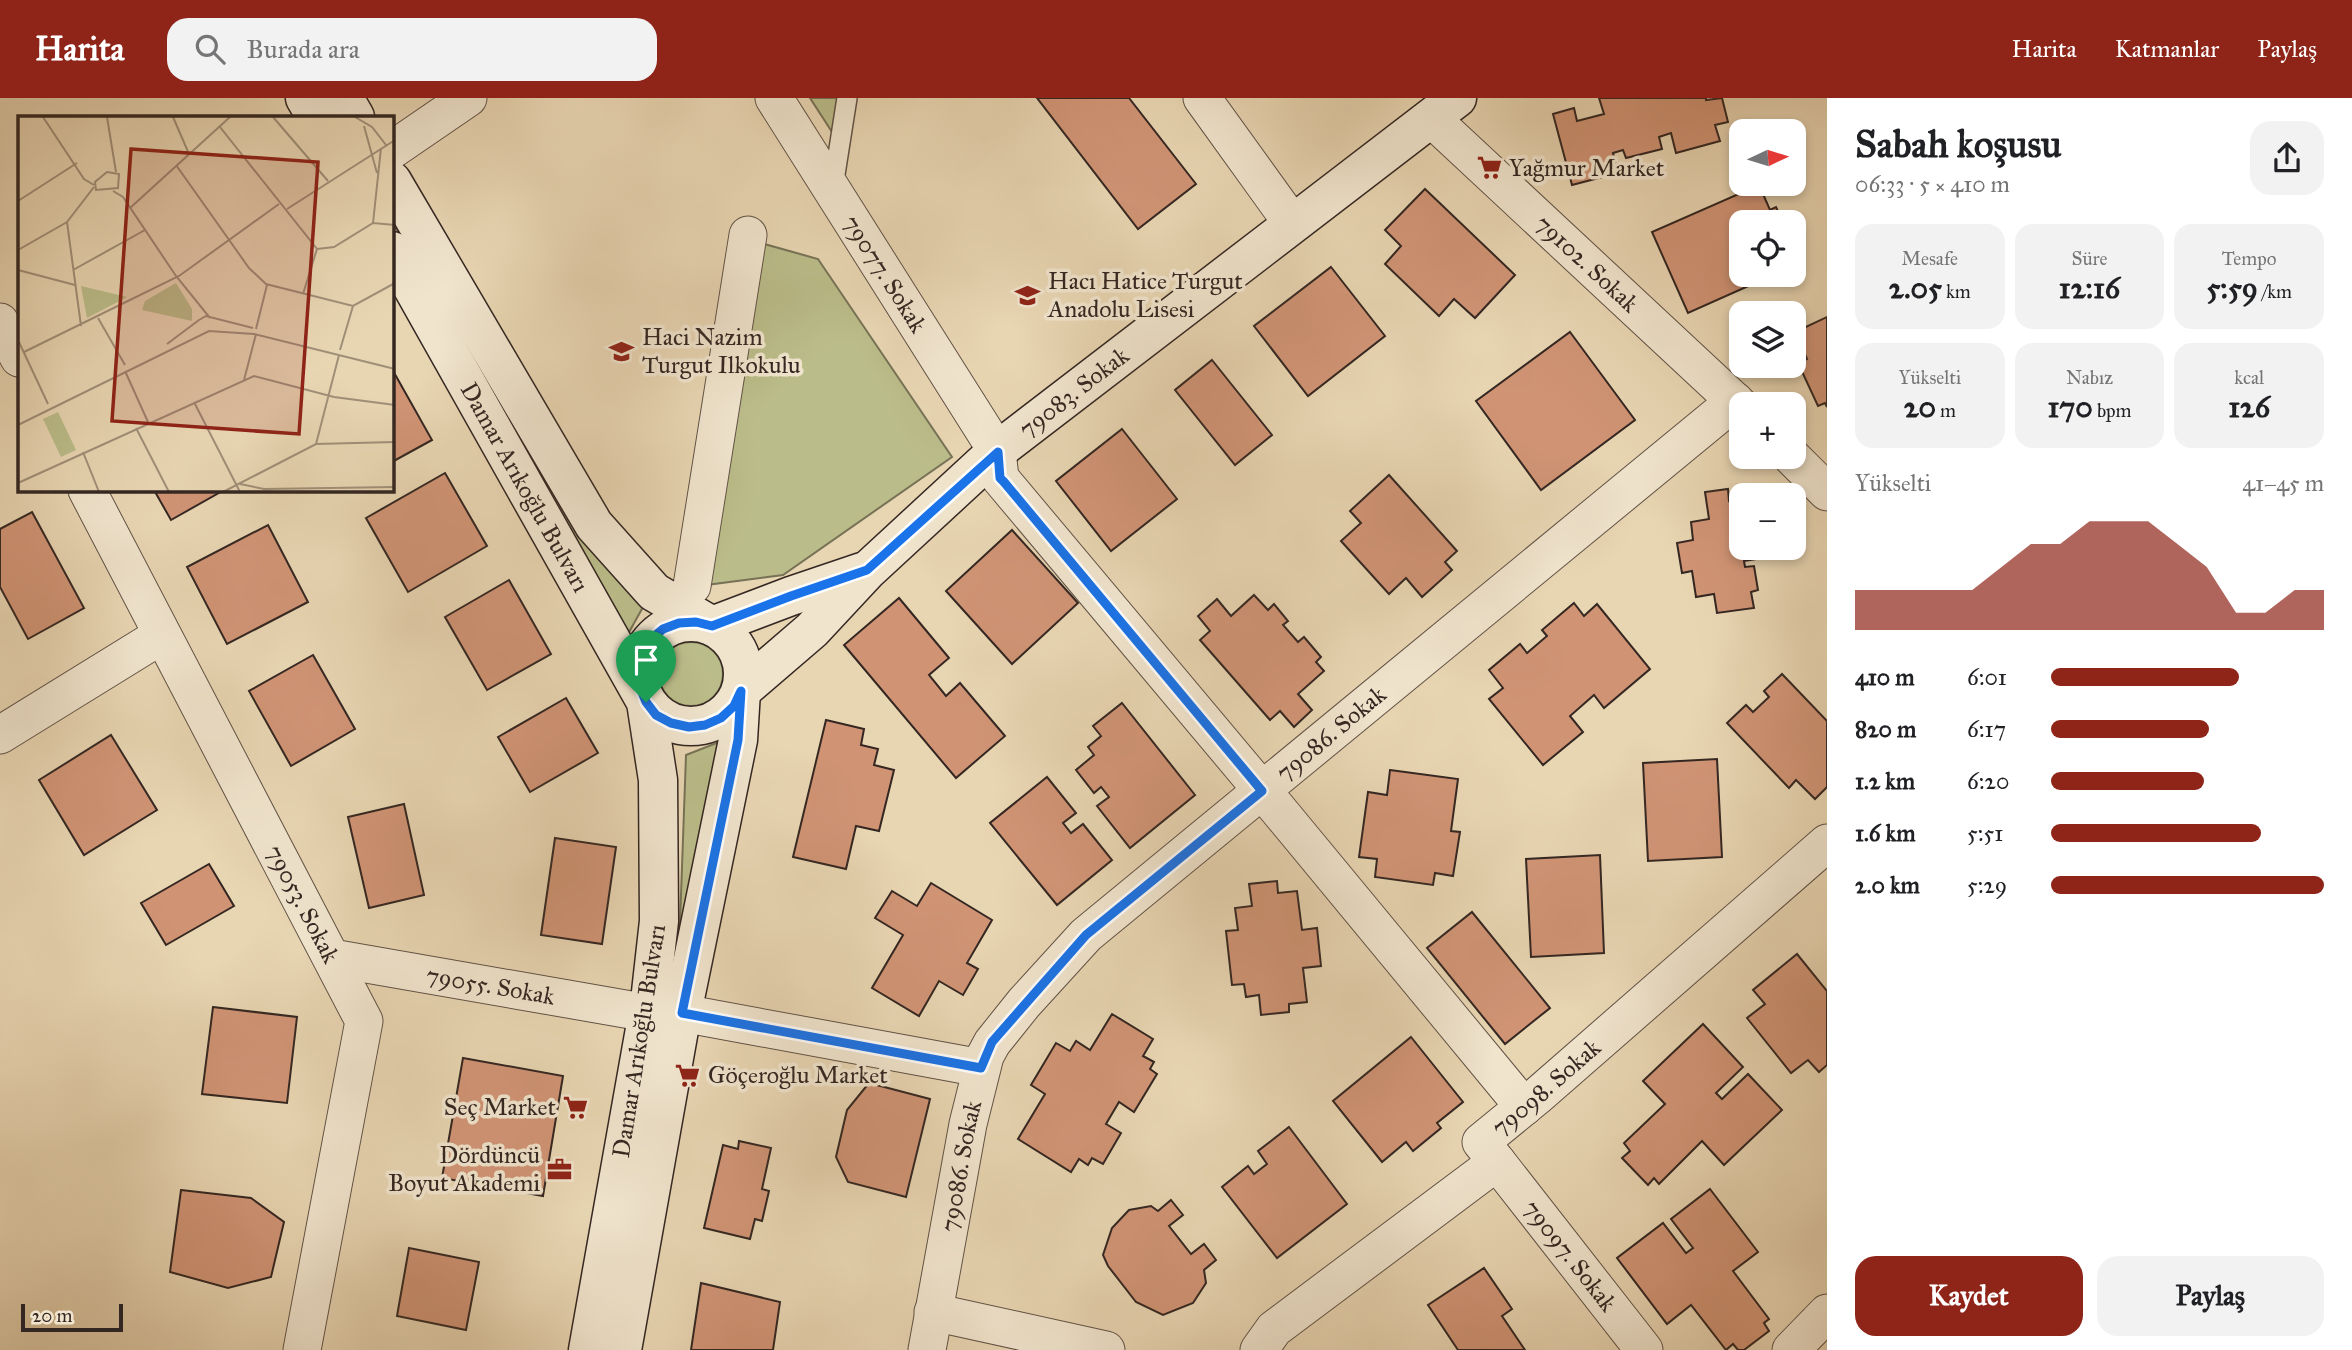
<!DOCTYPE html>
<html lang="tr">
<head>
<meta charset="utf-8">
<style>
  body { margin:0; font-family:"IM FELL Great Primer",serif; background:#f2f2f2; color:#202124; height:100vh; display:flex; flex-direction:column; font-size:26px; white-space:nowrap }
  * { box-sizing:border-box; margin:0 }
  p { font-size:23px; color:#757577 }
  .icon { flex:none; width:38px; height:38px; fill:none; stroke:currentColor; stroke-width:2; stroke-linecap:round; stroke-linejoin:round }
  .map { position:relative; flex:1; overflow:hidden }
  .details { display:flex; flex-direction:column; background:#fff; width:525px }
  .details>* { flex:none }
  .needle { width:46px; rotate:86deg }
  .buttons { position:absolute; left:1729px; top:21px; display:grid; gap:14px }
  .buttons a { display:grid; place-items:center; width:77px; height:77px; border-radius:14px; background:#fff; box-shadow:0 4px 10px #0003; font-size:35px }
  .scale { position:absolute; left:21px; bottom:18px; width:102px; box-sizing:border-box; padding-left:7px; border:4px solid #342722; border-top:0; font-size:19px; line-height:24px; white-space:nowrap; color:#342722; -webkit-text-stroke:5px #f0e4cd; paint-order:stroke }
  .pin { position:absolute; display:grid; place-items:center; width:60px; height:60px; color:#fff; margin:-72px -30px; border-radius:50% 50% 50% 0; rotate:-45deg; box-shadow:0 0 7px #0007 }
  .pin .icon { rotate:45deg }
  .round { display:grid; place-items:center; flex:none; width:74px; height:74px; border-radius:21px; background:#f2f2f2 }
  .summary { display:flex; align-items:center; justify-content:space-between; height:119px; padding:0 28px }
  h1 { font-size:38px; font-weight:700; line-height:52px }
  .figures { display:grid; grid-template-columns:repeat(3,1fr); gap:10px; height:119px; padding:7px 28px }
  .figures div { display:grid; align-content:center; border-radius:18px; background:#f2f2f2; text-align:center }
  .figures b { font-size:30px; font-weight:700 }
  .figures small { font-size:19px; font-weight:400 }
  .figures p { font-size:19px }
  .chart { height:196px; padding:14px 28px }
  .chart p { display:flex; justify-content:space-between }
  .chart svg { width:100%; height:126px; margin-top:7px; fill:#8f2418; opacity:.7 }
  .cta { display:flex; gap:14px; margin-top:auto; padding:14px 28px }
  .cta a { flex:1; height:80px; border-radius:21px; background:#8f2418; color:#fff; font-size:28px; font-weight:700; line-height:80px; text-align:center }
  .cta a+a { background:#f2f2f2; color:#202124 }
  ul { padding:0 28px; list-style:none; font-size:23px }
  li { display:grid; grid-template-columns:112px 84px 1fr; align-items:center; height:52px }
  li i { height:18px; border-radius:9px; background:#8f2418 }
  header { display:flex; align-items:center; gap:42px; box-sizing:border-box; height:98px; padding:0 35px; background:#8f2418; color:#fff }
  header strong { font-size:33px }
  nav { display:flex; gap:38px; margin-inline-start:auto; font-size:24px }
  .search { width:490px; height:63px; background:#f2f2f2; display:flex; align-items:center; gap:18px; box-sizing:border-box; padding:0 24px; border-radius:21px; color:#757577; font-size:26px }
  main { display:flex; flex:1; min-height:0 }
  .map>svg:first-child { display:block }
</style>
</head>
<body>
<header>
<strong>Harita</strong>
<div class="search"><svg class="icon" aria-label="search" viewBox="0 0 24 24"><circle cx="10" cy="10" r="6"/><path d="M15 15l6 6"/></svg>Burada ara</div>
<nav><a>Harita</a><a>Katmanlar</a><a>Paylaş</a></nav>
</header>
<main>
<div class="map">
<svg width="1827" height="1252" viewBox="0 0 1827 1252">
  <rect width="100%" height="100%" fill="#e8d5b2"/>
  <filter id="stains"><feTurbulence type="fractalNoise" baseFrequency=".00286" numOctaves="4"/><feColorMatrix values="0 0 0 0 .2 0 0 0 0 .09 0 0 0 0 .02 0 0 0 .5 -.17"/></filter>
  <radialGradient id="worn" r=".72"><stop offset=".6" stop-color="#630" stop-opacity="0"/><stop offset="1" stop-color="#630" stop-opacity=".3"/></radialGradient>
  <g fill="#babc89" stroke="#777256" stroke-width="2">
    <path d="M810,0H840L834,37Z"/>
    <path d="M392,109L568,421L643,509L628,536L562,423L392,123Z"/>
    <path d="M757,144L818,161L952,359L783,477L706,487Z"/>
    <circle cx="691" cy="576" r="32"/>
    <path d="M719,644L603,1252L680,825L686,657Z"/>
  </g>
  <g fill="#d09475" stroke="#342722" stroke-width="2">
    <path d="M1037,0H1129L1196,86L1138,131Z"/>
    <path d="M1599,0H1706V2L1722,0L1728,24L1715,27L1720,43L1676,55L1671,35L1659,39L1662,51L1626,60L1623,52L1613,55L1618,75L1572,87L1553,16L1574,10L1577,23L1604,16Z"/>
    <path d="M1759,87L1770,112L1776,109L1783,124H1741V177H1773L1688,215L1652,134Z"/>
    <path d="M1425,91L1515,177L1475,220L1454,201L1439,218L1385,166L1401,148L1385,132Z"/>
    <path d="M1331,169L1385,238L1308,298L1254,228Z"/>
    <path d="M1827,219V309L1825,305L1818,308L1798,265L1807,261L1795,234Z"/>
    <path d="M1570,234L1635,322L1541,392L1476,303Z"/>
    <path d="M1212,262L1272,337L1235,367L1175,292Z"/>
    <path d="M392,271L432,342L392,364Z"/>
    <path d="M1122,331L1177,401L1111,453L1056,383Z"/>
    <path d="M445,375L487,448L408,494L366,420Z"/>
    <path d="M1389,377L1457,453L1445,464L1452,472L1422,499L1406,480L1389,496L1341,443L1361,425L1350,413Z"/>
    <path d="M1728,391L1729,403L1741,401V450H1755L1757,461L1744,463L1745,469L1754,468L1758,492L1751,494L1754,510L1717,515L1714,496L1696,499L1692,473L1682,475L1677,445L1693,442L1691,424L1709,421L1705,394Z"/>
    <path d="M154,392H224L171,422Z"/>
    <path d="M32,414L84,510L28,541L0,489V431Z"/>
    <path d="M268,427L308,504L227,546L187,469Z"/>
    <path d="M1012,432L1078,505L1012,566L946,493Z"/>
    <path d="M509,482L551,556L487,592L445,519Z"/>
    <path d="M1254,497L1268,512L1274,506L1288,523L1283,527L1298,544L1304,539L1321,559L1316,564L1324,573L1298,596L1312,612L1294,629L1280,613L1270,622L1200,542L1210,533L1198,518L1217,501L1231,518Z"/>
    <path d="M899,500L949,560L929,577L946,598L960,585L1005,638L956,680L844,547Z"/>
    <path d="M1574,505L1584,518L1597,506L1650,571L1604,610L1594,597L1570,618L1583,634L1543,667L1489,601L1503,590L1489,572L1520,546L1527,555L1547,538L1542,532Z"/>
    <path d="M313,557L355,631L291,668L249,593Z"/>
    <path d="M1782,576L1827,623V689L1815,701L1796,682L1789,690L1727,625L1746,607L1753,614L1769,599L1764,593Z"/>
    <path d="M566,600L598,655L530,694L498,639Z"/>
    <path d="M1122,605L1195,697L1130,750L1097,708L1109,699L1101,689L1094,695L1076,672L1094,657L1088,649L1101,638L1093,628Z"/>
    <path d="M826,622L864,631L861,647L878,651L874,667L894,672L879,733L856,728L846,771L793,759Z"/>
    <path d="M111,637L157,712L84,757L39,682Z"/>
    <path d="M1717,661L1722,759L1648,763L1643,665Z"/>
    <path d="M1390,672L1458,681L1451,733L1460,734L1453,778L1435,775L1433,787L1375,779L1377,761L1359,759L1368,694L1387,697Z"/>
    <path d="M1047,679L1076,715L1063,725L1071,735L1083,726L1112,762L1057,807L990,725Z"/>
    <path d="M404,706L424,797L369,810L348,719Z"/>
    <path d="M555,740L616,749L602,846L541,837Z"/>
    <path d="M1600,757L1604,855L1531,859L1526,761Z"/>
    <path d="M209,766L234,808L166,847L141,805Z"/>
    <path d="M1277,783L1278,795L1297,793L1302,832L1317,830L1321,868L1303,870L1307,904L1289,906V914L1261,917L1259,897L1246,899L1244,886L1232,887L1226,833L1238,832L1235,810L1252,808L1249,786Z"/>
    <path d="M931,785L992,822L967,865L978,871L963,897L939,883L919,918L872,890L903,837L875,820L892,793L917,808Z"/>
    <path d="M1472,814L1550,910L1505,946L1427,850Z"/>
    <path d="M1797,856L1827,893V967L1819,974L1808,962L1791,975L1747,920L1765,906L1753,892Z"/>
    <path d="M213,909L297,919L287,1005L202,996Z"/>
    <path d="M1112,916L1153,941L1143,958L1154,964L1150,971L1157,976L1134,1014L1119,1004L1106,1026L1121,1035L1103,1066L1092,1060L1088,1067L1079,1061L1071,1074L1018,1041L1045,996L1031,987L1056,945L1070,953L1076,943L1090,952Z"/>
    <path d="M1703,926L1743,969L1716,995L1722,1001L1748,976L1782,1012L1724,1067L1702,1043L1659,1086L1654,1080L1648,1087L1622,1060L1630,1053L1624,1045L1665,1006L1643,983Z"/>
    <path d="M1411,939L1463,1004L1437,1025L1441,1030L1413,1053L1406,1044L1382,1064L1333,1003Z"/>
    <path d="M463,960L563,978L543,1098L442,1080Z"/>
    <path d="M869,985L930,1001L906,1099L848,1084L836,1059L847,1012Z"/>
    <path d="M1289,1029L1347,1106L1277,1160L1222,1089L1248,1068L1254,1076L1267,1066L1258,1053Z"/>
    <path d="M739,1043L771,1050L762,1091L769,1093L762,1123L755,1121L750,1141L704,1130L723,1047L738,1051Z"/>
    <path d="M1710,1091L1758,1154L1733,1173L1769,1221L1764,1225L1769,1233L1744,1252H1738L1733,1246L1726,1252L1691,1207L1667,1226L1617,1160L1663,1125L1686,1155L1693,1150L1671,1121Z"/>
    <path d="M181,1092L251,1100L284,1124L271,1179L228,1190L170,1174Z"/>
    <path d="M1171,1102L1183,1117L1169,1128L1191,1156L1204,1146L1216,1162L1204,1172L1206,1185L1193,1205L1163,1217L1136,1204L1108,1168L1103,1157L1112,1130L1129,1112L1151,1108L1158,1113Z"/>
    <path d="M409,1150L479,1164L466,1232L397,1218Z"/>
    <path d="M1484,1170L1512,1211L1502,1218L1525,1252H1458L1428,1207Z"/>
    <path d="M701,1185L780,1204L773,1252H691Z"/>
  </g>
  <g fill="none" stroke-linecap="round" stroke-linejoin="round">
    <defs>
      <path id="lane" d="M833,89L847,0"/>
      <g id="street">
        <path id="s1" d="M774,0L997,353L1000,380L1276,709L1524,1009"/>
        <path d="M1202,0L1292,125"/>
        <path id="s2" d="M1432,21L1741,309"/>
        <path d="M392,52L468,0"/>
        <path d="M0,224L19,260"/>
        <path d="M1792,359L1827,394"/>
        <path id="s3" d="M87,392L364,923L302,1252"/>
        <path d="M692,488L748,137"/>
        <path d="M0,637L162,537"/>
        <path id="s4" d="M332,860L648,915"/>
        <path d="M682,915L981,970"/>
        <path id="s5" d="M1497,1064L1644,1252"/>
        <path d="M933,1214L1106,1252"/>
        <path id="s6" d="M927,1252L968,1026L985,958L992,945L1024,905L1086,837L1735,303"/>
        <path id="s7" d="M1259,1252L1274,1231L1497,1064L1481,1044L1536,999L1827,745"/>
        <path d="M1791,1252L1827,1215"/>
      </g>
      <g id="secondary">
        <path d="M305,0L316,19"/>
        <path d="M344,0L355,19"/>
        <path d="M392,83L594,427L654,494L712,528"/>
        <path id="s8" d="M392,153L646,604L658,682L659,823L650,903L588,1252"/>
        <circle cx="691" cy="576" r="52"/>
        <path d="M712,528L791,498L862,474"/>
        <path id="s9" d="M741,593L812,532L867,473L997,353L1457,0"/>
        <path d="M622,1252L682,915L738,642L741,593"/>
      </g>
    </defs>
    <use href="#lane" stroke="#615246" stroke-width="22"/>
    <use href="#street" stroke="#615246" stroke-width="39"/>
    <use href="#secondary" stroke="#342722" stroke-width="41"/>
    <use href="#lane" stroke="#f0e4cd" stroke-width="19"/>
    <use href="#street" stroke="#f0e4cd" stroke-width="37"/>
    <use href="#secondary" stroke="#f0e4cd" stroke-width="38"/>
  </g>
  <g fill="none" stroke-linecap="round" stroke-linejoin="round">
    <defs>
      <path id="route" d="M998,354L1000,380L1004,384L1262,693L1086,837L992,944L981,970L682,915L738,642L741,593L734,608L721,620L705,627L689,629L671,625L656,617L646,604L640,589L638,573L642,556L650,542L663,531L679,525L696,524L712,528L791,498L867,472Z"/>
    </defs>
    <use href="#route" stroke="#fff" stroke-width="14"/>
    <use href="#route" stroke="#1a73e8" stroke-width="9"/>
  </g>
  <defs>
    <symbol id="supermarket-bare" viewBox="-9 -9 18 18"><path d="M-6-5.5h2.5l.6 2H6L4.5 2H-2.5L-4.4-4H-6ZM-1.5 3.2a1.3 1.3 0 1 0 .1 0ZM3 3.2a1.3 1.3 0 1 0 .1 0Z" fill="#8f2418" stroke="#f0e4cd" stroke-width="2.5" paint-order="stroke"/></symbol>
    <symbol id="school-bare" viewBox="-9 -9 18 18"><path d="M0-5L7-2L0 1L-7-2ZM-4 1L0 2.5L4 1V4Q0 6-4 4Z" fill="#8f2418" stroke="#f0e4cd" stroke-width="2.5" paint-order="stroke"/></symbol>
    <symbol id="office-bare" viewBox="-9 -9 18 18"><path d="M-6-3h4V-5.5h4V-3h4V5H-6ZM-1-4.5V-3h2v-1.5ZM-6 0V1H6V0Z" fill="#8f2418" stroke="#f0e4cd" stroke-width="2.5" paint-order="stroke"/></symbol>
  </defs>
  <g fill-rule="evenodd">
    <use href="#supermarket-bare" x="1472" y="52" width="35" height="35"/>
    <use href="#school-bare" x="1010" y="180" width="35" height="35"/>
    <use href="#school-bare" x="604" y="236" width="35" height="35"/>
    <use href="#supermarket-bare" x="670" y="960" width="35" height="35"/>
    <use href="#supermarket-bare" x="558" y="992" width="35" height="35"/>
    <use href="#office-bare" x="542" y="1054" width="35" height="35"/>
  </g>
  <g text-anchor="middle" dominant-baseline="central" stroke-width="7" stroke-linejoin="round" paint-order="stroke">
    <g font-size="24" fill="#342722" stroke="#f0e4cd" text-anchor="start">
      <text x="1509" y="70">Yağmur Market</text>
      <text x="1048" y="183">Hacı Hatice Turgut<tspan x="1048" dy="28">Anadolu Lisesi</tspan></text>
      <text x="642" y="239">Haci Nazim<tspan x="642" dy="28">Turgut Ilkokulu</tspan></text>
      <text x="708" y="977">Göçeroğlu Market</text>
      <text x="556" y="1009" text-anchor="end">Seç Market</text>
      <text x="540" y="1057" text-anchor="end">Dördüncü<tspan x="540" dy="28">Boyut Akademi</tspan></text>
    </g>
    <g font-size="24" fill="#342722" stroke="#f0e4cd">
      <text stroke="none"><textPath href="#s2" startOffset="212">79102. Sokak</textPath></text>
      <text stroke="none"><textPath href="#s1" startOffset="208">79077. Sokak</textPath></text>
      <text stroke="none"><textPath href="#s9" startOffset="448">79083. Sokak</textPath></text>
      <text stroke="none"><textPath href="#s8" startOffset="271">Damar Arıkoğlu Bulvarı</textPath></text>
      <text stroke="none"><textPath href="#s6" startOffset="775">79086. Sokak</textPath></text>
      <text stroke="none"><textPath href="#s3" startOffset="467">79053. Sokak</textPath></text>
      <text stroke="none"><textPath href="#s4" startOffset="161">79055. Sokak</textPath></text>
      <text transform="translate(639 943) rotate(-81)">Damar Arıkoğlu Bulvarı</text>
      <text stroke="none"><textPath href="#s7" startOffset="415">79098. Sokak</textPath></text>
      <text stroke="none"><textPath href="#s6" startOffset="187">79086. Sokak</textPath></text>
      <text stroke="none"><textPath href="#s5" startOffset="119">79097. Sokak</textPath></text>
    </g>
  </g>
  <g transform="translate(18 18)">
    <rect width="376" height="376" fill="#e8d5b2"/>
    <path d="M158,167L174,193V205L124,194L127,185ZM63,170L109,181L69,202ZM40,296L58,334L43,341L25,303Z" fill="#babc89"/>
    <path fill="none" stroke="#a08f78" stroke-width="2" d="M25,1L66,63L76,69M89,1L98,56M155,1L171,38M255,1L310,65M337,1L354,11L368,29M346,10L359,57M202,11L299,133L285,178M158,49L231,152L248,168L335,190L377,167M89,56L101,58L100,72L78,74L77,66ZM95,75L105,81L158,160L192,202M0,85L59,47M112,92L212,1M269,93L377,24M49,106L63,210M355,107L363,32M299,133L316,131L355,107L377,109M0,134L49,106L76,71M0,154L57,169M55,154L127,114M80,202L107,249M181,204L188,200L235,212M238,213L249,169M0,224L30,288M149,228L181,204M322,234L335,190M6,236L161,160L261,88M107,255L130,306M226,264L238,218M176,286L222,376M0,309L191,215L236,218L377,253M118,312L151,376M298,328L321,239M65,336L81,376M0,367L236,260L316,281L377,289M222,368L246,373L377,371M205,376L298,328L377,326"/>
    <path fill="#8f2418" fill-opacity="0.15" stroke="#8f2418" stroke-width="3.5" d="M113,33L300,46L281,318L94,305Z"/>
    <rect width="376" height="376" fill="none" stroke="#342722" stroke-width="3.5"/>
  </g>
  <rect width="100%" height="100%" filter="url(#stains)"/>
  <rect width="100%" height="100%" fill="url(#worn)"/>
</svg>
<div class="buttons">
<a><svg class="needle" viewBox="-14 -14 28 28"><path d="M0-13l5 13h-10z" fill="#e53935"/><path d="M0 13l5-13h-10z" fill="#757577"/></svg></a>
<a><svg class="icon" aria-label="locate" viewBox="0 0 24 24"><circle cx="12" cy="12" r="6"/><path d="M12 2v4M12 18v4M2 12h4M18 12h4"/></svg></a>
<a><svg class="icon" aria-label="layers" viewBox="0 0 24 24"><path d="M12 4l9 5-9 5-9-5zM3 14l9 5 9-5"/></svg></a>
<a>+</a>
<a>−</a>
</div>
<div class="scale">20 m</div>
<div class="pin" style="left:646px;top:604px;background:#1e9e55"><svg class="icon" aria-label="arrive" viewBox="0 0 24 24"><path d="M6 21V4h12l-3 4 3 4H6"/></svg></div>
</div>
<section class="details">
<div class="summary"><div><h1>Sabah koşusu</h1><p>06:33 · 5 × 410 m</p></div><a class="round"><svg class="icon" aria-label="share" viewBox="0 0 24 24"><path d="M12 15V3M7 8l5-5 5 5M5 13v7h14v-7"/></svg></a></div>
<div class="figures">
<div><p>Mesafe</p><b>2.05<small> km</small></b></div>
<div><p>Süre</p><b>12:16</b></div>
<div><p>Tempo</p><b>5:59<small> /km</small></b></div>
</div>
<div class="figures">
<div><p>Yükselti</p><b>20<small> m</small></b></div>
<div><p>Nabız</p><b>170<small> bpm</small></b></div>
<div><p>kcal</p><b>126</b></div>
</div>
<div class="chart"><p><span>Yükselti</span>41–45 m</p>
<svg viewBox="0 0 160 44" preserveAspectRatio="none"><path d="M0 44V30L10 30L20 30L30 30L40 30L50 22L60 14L70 14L80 6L90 6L100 6L110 14L120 22L130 38L140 38L150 30L160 30V44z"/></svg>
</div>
<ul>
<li><b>410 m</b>6:01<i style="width:69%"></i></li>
<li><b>820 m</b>6:17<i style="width:58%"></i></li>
<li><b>1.2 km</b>6:20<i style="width:56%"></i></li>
<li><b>1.6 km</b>5:51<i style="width:77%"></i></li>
<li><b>2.0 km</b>5:29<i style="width:100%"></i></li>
</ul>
<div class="cta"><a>Kaydet</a><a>Paylaş</a></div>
</section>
</main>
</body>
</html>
